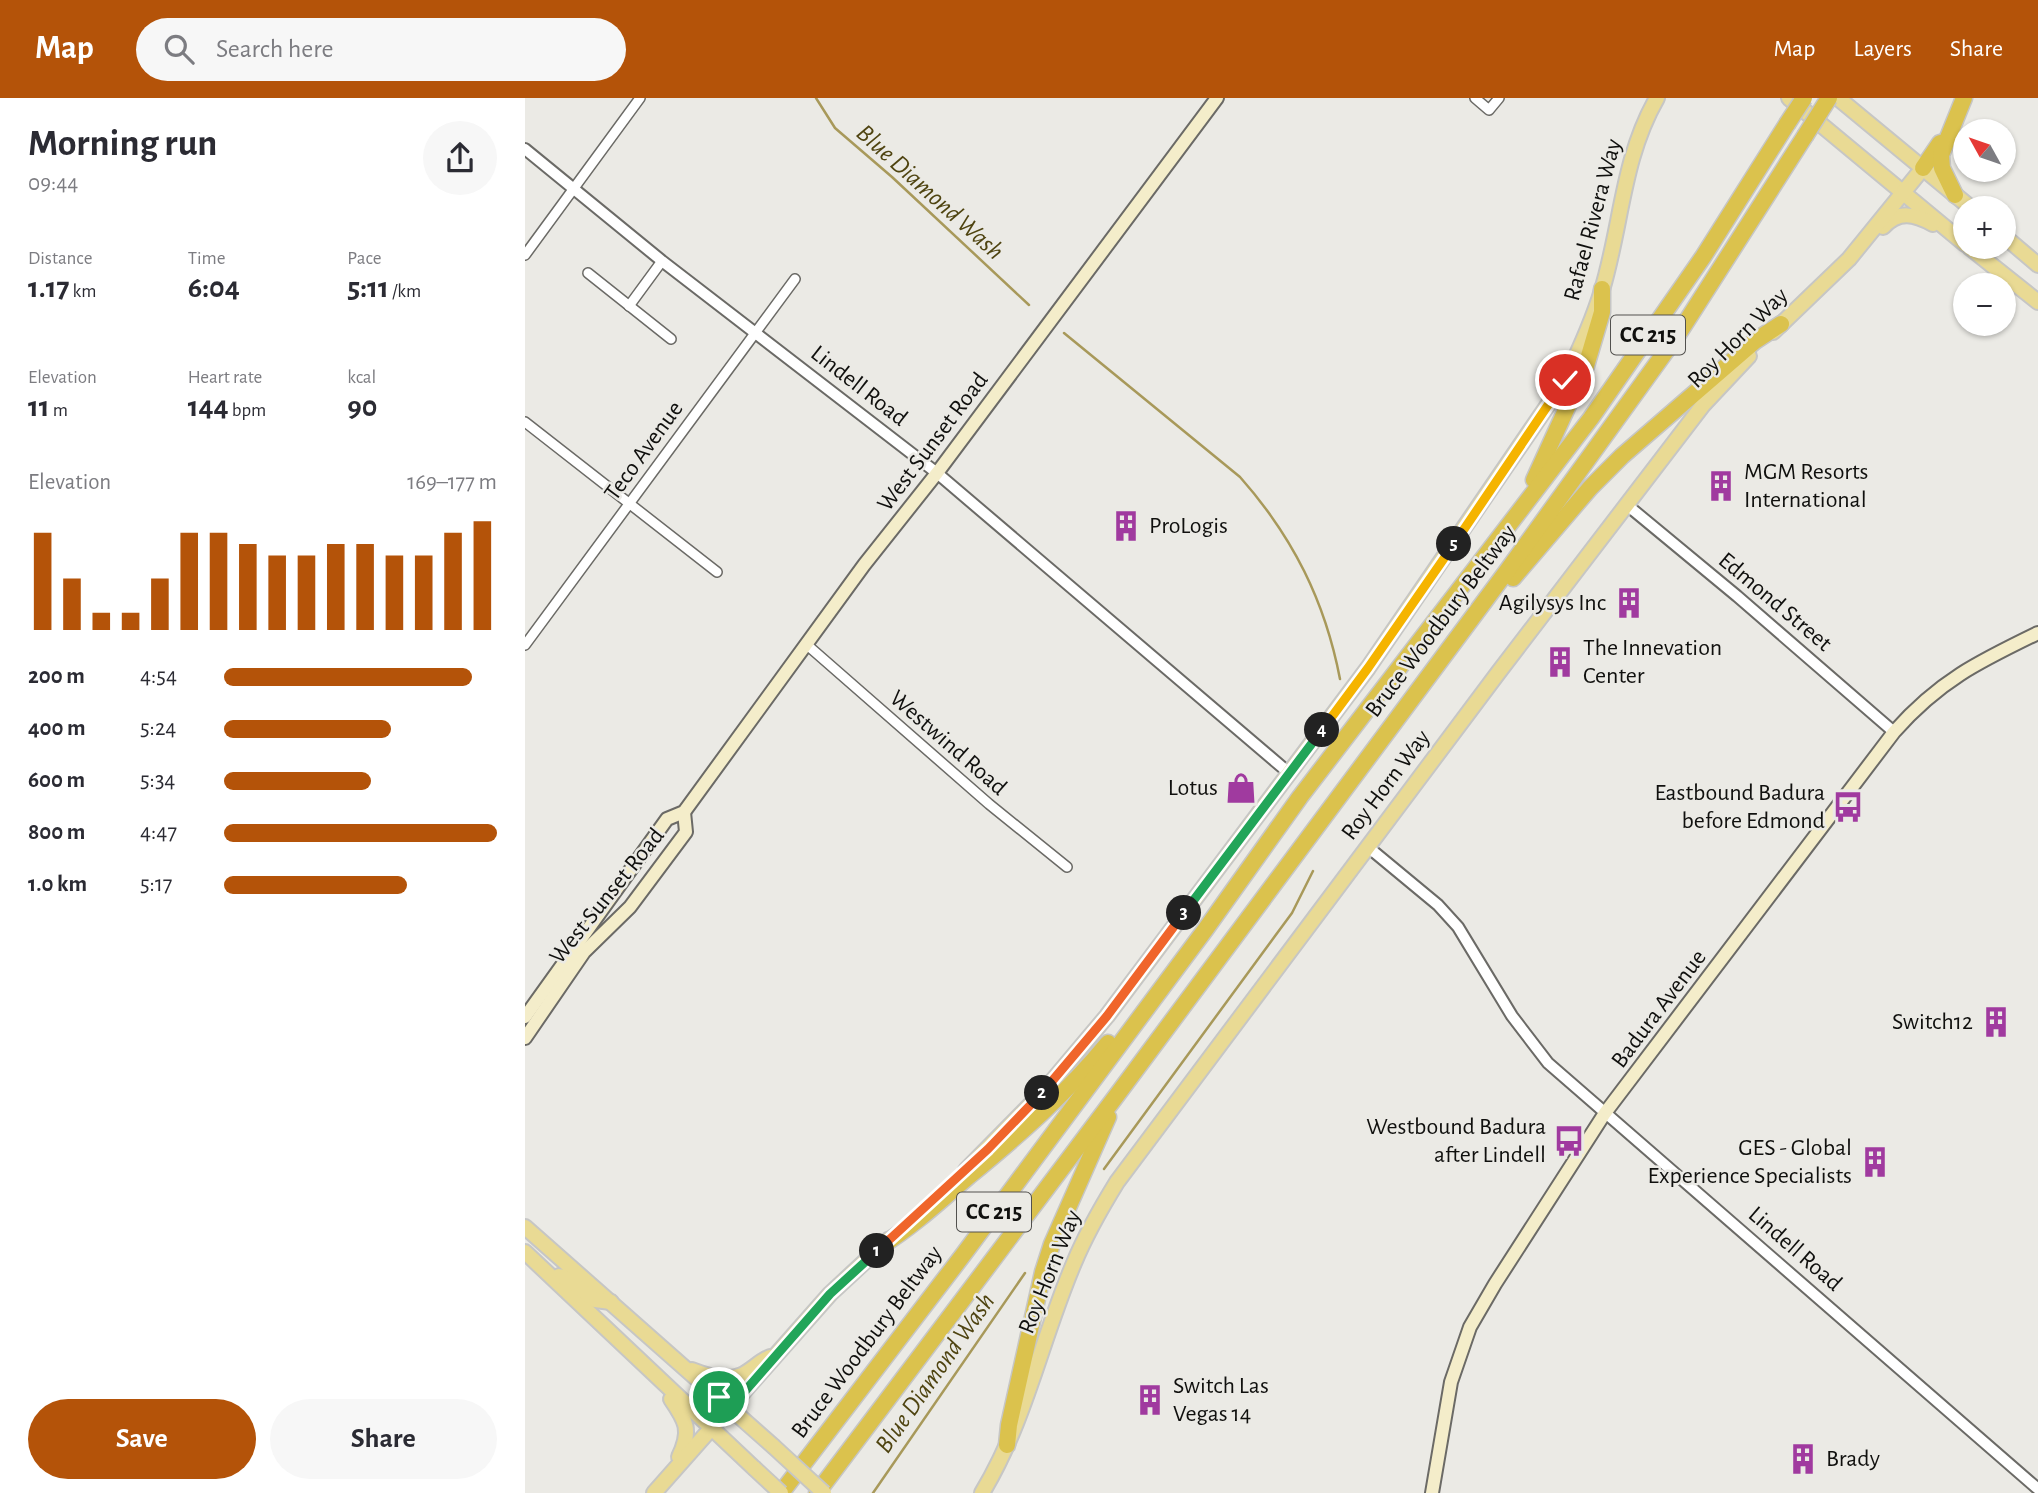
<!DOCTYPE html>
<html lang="en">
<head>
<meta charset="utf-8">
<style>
  body { margin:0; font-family:"Alegreya Sans",sans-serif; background:#f7f7f7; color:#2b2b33; height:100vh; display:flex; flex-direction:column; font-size:26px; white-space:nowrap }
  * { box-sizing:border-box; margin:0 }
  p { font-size:23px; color:#7c7c81 }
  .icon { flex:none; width:38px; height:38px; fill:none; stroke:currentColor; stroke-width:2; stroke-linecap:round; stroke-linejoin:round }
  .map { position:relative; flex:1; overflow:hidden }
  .drawer { display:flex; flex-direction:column; background:#fff; width:525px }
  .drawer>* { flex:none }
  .needle { width:46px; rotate:310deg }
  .fabs { position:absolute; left:1428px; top:21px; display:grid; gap:14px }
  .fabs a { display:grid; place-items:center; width:63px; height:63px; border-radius:50%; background:#fff; box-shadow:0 2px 5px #0004; font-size:35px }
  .pin { position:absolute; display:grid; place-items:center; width:60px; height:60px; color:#fff; margin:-30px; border:4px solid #fff; border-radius:50%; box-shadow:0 2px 7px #0007 }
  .km { position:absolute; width:35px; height:35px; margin:-18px; border-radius:50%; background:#222; color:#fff; font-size:19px; line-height:35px; text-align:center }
  .round { display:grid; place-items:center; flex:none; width:74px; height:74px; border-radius:37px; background:#f7f7f7 }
  .head { display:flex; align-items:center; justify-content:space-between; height:119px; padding:0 28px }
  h1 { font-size:38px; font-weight:600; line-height:52px }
  .stats { display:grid; grid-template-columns:repeat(3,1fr); gap:10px; height:119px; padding:7px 28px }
  .stats div { display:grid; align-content:center }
  .stats b { font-size:30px; font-weight:600 }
  .stats small { font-size:19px; font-weight:400 }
  .stats p { font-size:19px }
  .chart { height:196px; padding:14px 28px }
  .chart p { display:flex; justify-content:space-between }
  .chart svg { width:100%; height:126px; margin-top:7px; stroke:#b45309; stroke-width:6 }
  .button { display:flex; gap:14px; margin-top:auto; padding:14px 28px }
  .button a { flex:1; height:80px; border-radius:42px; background:#b45309; color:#fff; font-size:28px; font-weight:600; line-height:80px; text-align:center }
  .button a+a { background:#f7f7f7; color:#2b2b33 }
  ul { padding:0 28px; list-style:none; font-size:23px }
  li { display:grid; grid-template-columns:112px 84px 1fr; align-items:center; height:52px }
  li i { height:18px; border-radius:9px; background:#b45309 }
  header { display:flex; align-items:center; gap:42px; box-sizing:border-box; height:98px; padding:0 35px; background:#b45309; color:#fff }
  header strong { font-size:33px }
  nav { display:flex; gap:38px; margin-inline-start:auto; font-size:24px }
  .search { width:490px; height:63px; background:#f7f7f7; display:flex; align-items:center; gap:18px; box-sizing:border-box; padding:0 24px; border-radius:38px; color:#7c7c81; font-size:26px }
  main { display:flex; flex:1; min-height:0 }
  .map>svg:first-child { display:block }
</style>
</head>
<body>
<header>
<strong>Map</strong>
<div class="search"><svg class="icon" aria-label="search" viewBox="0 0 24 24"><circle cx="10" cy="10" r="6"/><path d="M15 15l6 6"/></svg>Search here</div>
<nav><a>Map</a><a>Layers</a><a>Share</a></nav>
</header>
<main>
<section class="drawer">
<div class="head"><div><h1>Morning run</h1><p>09:44</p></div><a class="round"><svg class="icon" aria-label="share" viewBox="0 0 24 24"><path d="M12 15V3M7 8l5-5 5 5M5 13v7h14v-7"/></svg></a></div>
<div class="stats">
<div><p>Distance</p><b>1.17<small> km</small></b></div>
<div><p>Time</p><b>6:04</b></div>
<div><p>Pace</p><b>5:11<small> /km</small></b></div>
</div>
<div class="stats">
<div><p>Elevation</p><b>11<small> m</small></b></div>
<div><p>Heart rate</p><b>144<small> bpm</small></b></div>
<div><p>kcal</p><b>90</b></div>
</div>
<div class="chart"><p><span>Elevation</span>169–177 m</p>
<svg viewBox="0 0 160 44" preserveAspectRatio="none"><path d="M5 44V10M15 44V26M25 44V38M35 44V38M45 44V26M55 44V10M65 44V10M75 44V14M85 44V18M95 44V18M105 44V14M115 44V14M125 44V18M135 44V18M145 44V10M155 44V6"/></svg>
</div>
<ul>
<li><b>200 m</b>4:54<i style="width:91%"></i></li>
<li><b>400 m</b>5:24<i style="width:61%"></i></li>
<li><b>600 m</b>5:34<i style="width:54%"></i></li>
<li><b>800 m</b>4:47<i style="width:100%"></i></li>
<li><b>1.0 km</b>5:17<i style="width:67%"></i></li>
</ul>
<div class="button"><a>Save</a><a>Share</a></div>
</section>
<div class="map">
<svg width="1513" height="1395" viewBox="0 0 1513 1395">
  <rect width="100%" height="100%" fill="#ebeae5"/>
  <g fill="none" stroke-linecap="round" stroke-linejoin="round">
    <g stroke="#a8995a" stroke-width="2.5">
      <path d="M291,0L310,30L367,79L504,207"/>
      <path d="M539,235L715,379C768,439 800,503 815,581"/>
      <path d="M579,1071L750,838L767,815L788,773"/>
      <path d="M348,1395L500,1175"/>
    </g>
    <defs>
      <g id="minor">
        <path d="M950,0L964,12L974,0"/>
        <path d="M0,157L115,0"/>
        <path d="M63,175L146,241"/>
        <path d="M104,208L137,163"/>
        <path d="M0,324L192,474"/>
        <path d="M281,546L464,706L542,769"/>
        <path d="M0,547L270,181"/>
      </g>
      <g id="tertiary">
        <path d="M0,51L137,163L412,375L764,675"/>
        <path d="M1102,407L1212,498L1369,634"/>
        <path d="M843,749L913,807L933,829L987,918L1023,965L1513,1391"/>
      </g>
      <g id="secondary">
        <path d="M0,919L142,721L159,714L339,467L412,375L692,0"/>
        <path d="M0,940L59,854L105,809L161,734L159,714"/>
        <path d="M907,1395L926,1284L945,1229L970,1186L1080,1015L1369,634C1414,583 1453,564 1513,535"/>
      </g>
      <g id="primary">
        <path d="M1264,0L1440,146"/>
        <path d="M1313,0L1446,110"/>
        <path d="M1358,129C1374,112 1389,116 1408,126"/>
        <path d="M1479,138L1513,167"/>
        <path d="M1444,149L1513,204"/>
        <path d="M1248,234L1324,161L1398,70"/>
        <path d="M441,1072L518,994L582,918L843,570L1040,282C1054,253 1068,222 1077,192C1097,126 1097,61 1132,0"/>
        <path d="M0,1129L248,1348"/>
        <path d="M0,1154L229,1370"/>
        <path d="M34,1178L39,1179L70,1202L86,1204"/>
        <path d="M167,1272C182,1278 201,1284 217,1277C227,1272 235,1263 245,1259"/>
        <path d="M146,1301C161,1323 167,1332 154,1359"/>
        <path d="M129,1395L305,1196L363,1142"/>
        <path d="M457,1395C501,1322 516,1242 549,1165C561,1136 576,1110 592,1084L973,575L1178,307L1224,258"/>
      </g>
      <g id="motorway">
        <path d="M1398,70L1415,45"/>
        <path d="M1430,97L1417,70L1416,57L1439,0"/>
        <path d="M1009,382L1061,268L1077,214V191"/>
        <path d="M988,480L1065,390L1097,358L1230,243L1256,226"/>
        <path d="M356,1148C388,1128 415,1103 444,1078C494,1037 542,995 583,945"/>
        <path d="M482,1347L484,1327L518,1174L527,1146L583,1019"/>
        <path d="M256,1395L438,1157L680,832L775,699L1066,320L1178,159L1262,26"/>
        <path d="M292,1395L592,997L982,473L1154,235L1280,38"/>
      </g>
    </defs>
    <use href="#minor" stroke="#6b6a66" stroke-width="12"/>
    <use href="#tertiary" stroke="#6b6a66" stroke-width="14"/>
    <use href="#secondary" stroke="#6b6a66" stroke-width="16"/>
    <use href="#primary" stroke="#c6c6c5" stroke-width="18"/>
    <use href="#motorway" stroke="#c6c6c5" stroke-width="19"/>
    <use href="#minor" stroke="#fff" stroke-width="9"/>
    <use href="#tertiary" stroke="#fff" stroke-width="10"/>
    <use href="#secondary" stroke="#f4edca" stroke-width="12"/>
    <use href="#primary" stroke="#e9da94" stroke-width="14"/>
    <use href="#motorway" stroke="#dbc24d" stroke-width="16"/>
    <defs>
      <g id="primary-bridge">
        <path d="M248,1348L299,1395"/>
        <path d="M229,1370L256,1395"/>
      </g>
      <g id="motorway-bridge">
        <path d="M1262,26L1279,0"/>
        <path d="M1280,38L1304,0"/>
      </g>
    </defs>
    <use href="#primary-bridge" stroke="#c6c6c5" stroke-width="18" stroke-linecap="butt"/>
    <use href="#motorway-bridge" stroke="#c6c6c5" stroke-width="19" stroke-linecap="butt"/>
    <use href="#primary-bridge" stroke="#e9da94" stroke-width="14"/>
    <use href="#motorway-bridge" stroke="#dbc24d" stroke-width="16"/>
  </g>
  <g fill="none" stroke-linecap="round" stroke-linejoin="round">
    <defs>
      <path id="split-1" d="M194,1299L206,1309L305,1196L352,1153"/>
      <path id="split-2" d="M352,1153L463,1051L517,995"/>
      <path id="split-3" d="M517,995L582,918L659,815"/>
      <path id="split-4" d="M659,815L797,632"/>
      <path id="split-5" d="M797,632L843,570L929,446"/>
      <path id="split-6" d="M929,446L1040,282"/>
    </defs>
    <use href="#split-1" stroke="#fff" stroke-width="14"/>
    <use href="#split-2" stroke="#fff" stroke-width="14"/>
    <use href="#split-3" stroke="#fff" stroke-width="14"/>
    <use href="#split-4" stroke="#fff" stroke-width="14"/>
    <use href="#split-5" stroke="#fff" stroke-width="14"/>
    <use href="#split-6" stroke="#fff" stroke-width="14"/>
    <use href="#split-1" stroke="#22a559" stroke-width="9"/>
    <use href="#split-2" stroke="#f0652b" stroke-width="9"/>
    <use href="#split-3" stroke="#f0652b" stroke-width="9"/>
    <use href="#split-4" stroke="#22a559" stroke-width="9"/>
    <use href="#split-5" stroke="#f5b400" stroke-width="9"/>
    <use href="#split-6" stroke="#f5b400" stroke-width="9"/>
  </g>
  <defs>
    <symbol id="building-bare" viewBox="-9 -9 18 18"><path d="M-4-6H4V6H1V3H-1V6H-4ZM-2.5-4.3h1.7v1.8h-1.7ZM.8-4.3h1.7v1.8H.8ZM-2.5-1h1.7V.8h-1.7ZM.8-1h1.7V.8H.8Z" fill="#a03a9f" stroke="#ebeae5" stroke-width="2.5" paint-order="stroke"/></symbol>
    <symbol id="shop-bare" viewBox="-9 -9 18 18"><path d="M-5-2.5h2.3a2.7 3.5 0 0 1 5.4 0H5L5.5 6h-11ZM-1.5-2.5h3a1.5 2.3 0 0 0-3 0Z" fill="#a03a9f" stroke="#ebeae5" stroke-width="2.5" paint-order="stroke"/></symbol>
    <symbol id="bus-bare" viewBox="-9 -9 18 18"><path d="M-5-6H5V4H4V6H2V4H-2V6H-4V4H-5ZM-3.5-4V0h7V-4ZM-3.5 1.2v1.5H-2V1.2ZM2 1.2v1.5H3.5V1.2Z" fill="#a03a9f" stroke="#ebeae5" stroke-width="2.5" paint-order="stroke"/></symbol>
  </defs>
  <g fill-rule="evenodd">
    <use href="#building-bare" x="1174" y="366" width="44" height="44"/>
    <use href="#building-bare" x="579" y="406" width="44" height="44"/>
    <use href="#building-bare" x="1082" y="483" width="44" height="44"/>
    <use href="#building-bare" x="1013" y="542" width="44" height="44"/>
    <use href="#shop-bare" x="694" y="668" width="44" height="44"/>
    <use href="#bus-bare" x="1301" y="687" width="44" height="44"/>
    <use href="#building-bare" x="1449" y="902" width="44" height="44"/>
    <use href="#bus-bare" x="1022" y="1021" width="44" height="44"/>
    <use href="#building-bare" x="1328" y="1042" width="44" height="44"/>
    <use href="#building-bare" x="603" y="1280" width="44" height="44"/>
    <use href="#building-bare" x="1256" y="1339" width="44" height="44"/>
  </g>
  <g text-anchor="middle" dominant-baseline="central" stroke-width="5" stroke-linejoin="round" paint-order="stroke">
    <g fill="#ebeae5" stroke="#52514e" stroke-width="2">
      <rect x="1086" y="217.5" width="74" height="39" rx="5"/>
      <rect x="432" y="1094.5" width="74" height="39" rx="5"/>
    </g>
    <g font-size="23" font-weight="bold" fill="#10100e">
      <text x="1123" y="237">CC 215</text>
      <text x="469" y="1114">CC 215</text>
    </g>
    <g font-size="24" fill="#10100e" stroke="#ebeae5">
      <text transform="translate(1068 122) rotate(-75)">Rafael Rivera Way</text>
      <text transform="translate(1213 240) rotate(-45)">Roy Horn Way</text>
      <text transform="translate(334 288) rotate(38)">Lindell Road</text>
      <text transform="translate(408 344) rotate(-53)">West Sunset Road</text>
      <text transform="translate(119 353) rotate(-54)">Teco Avenue</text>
      <text transform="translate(1250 504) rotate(40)">Edmond Street</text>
      <text transform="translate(916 523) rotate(-53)">Bruce Woodbury Beltway</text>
      <text transform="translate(423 645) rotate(41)">Westwind Road</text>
      <text transform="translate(861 687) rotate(-53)">Roy Horn Way</text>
      <text transform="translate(82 798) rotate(-51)">West Sunset Road</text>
      <text transform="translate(1134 911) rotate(-53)">Badura Avenue</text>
      <text transform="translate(1270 1151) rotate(41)">Lindell Road</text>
      <text transform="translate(525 1174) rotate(-68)">Roy Horn Way</text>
      <text transform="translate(342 1244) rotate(-53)">Bruce Woodbury Beltway</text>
    </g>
    <g font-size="24" fill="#10100e" stroke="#ebeae5" text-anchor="end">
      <text x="1219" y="374" text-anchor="start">MGM Resorts<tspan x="1219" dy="28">International</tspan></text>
      <text x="624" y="428" text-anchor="start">ProLogis</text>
      <text x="1081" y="505">Agilysys Inc</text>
      <text x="1058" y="550" text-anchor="start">The Innevation<tspan x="1058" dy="28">Center</tspan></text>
      <text x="693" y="690">Lotus</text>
      <text x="1300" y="695">Eastbound Badura<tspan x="1300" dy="28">before Edmond</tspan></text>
      <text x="1448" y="924">Switch12</text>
      <text x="1021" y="1029">Westbound Badura<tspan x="1021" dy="28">after Lindell</tspan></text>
      <text x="1327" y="1050">GES - Global<tspan x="1327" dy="28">Experience Specialists</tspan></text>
      <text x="648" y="1288" text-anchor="start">Switch Las<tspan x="648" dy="28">Vegas 14</tspan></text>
      <text x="1301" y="1361" text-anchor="start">Brady</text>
    </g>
    <g font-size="26" font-style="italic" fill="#4f4411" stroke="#ebeae5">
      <text transform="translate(405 94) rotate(42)">Blue Diamond Wash</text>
      <text transform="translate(410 1275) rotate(-55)">Blue Diamond Wash</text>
    </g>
  </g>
</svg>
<div class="fabs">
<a><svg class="needle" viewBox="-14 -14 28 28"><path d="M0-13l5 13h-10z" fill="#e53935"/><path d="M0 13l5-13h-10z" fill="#7c7c81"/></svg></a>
<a>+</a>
<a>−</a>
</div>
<div class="pin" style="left:194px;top:1299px;background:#1e9e55"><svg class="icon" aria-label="arrive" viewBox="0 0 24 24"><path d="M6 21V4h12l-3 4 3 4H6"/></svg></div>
<div class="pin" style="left:1040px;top:282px;background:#d93025"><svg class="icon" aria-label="check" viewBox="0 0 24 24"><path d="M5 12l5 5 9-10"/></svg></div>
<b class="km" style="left:352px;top:1153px">1</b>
<b class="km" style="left:517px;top:995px">2</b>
<b class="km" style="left:659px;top:815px">3</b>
<b class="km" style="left:797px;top:632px">4</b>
<b class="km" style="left:929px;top:446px">5</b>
</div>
</main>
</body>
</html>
